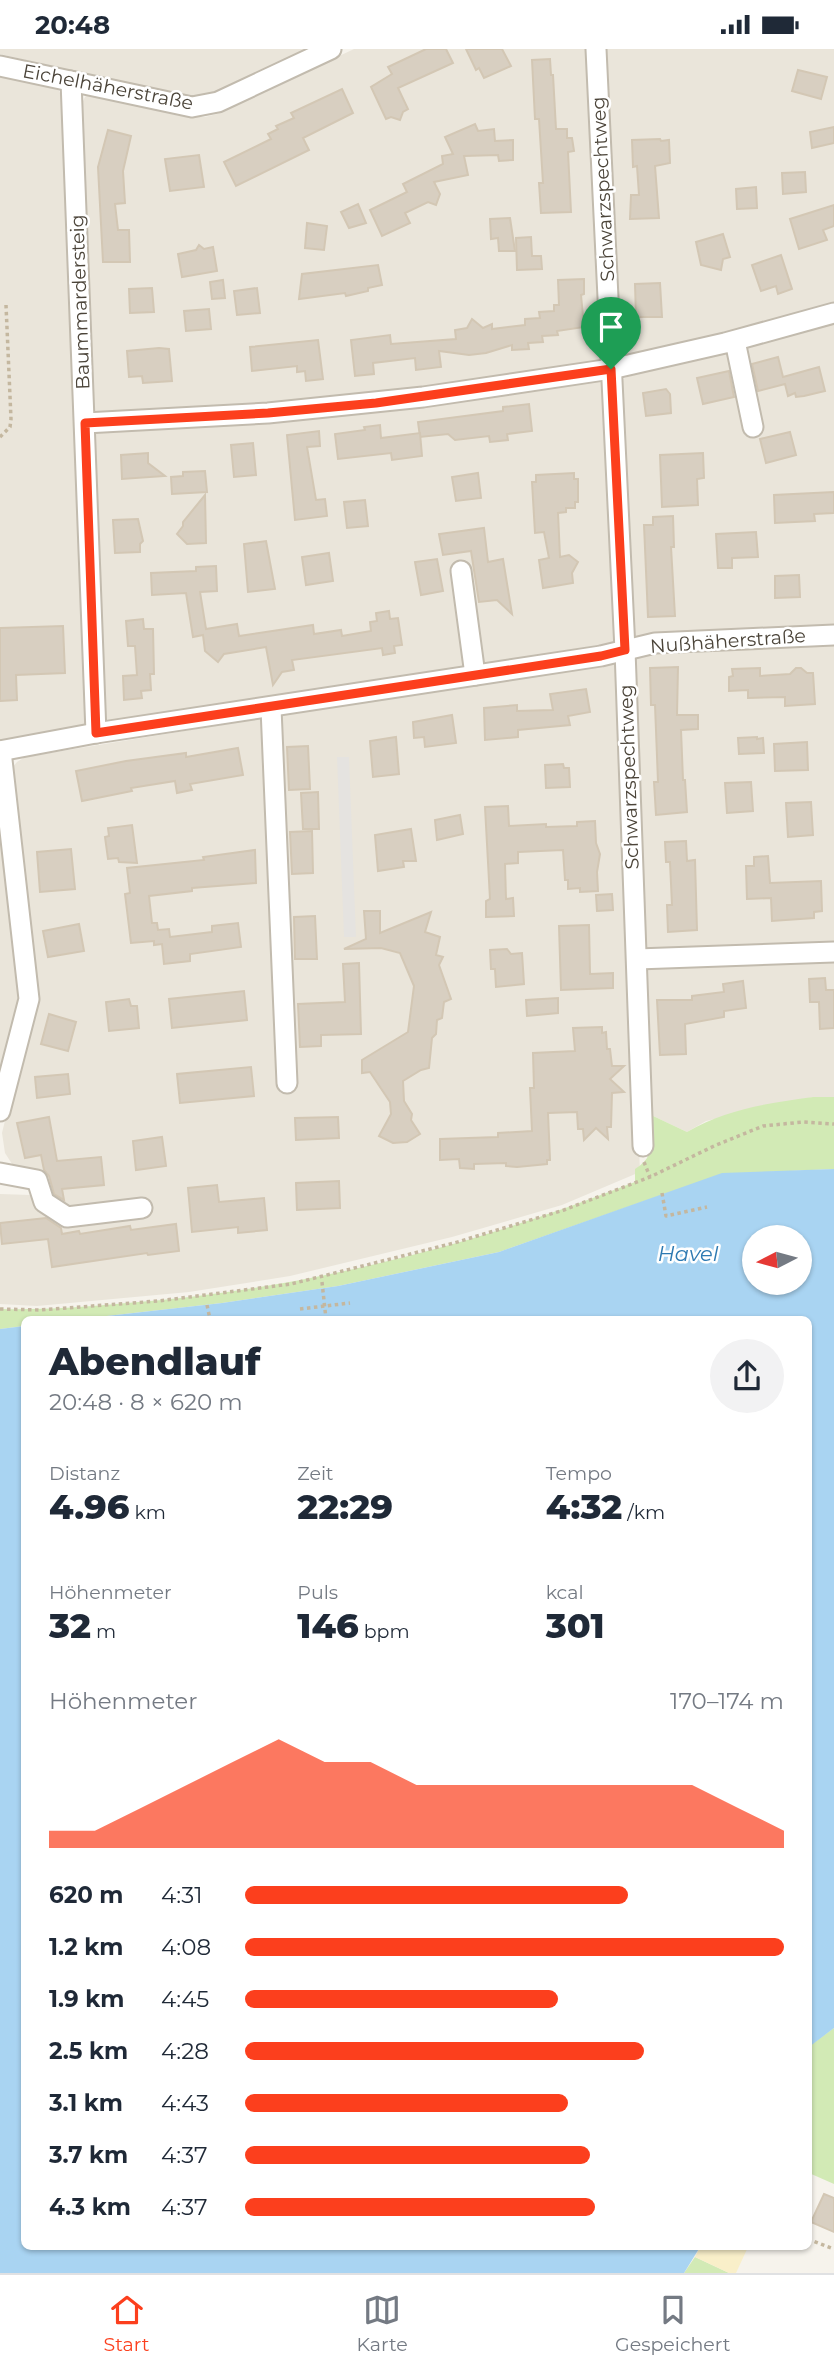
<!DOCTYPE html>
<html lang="de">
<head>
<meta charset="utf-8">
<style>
  body { margin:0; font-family:Montserrat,sans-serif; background:#f2f2f3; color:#1f2937; height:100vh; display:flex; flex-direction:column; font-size:26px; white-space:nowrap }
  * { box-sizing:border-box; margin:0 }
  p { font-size:23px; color:#747a83 }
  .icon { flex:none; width:38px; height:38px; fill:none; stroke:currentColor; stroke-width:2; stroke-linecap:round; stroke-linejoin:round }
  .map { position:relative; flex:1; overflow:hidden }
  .details { position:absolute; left:21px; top:1267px; width:791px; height:934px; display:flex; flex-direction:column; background:#fff; border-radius:10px; box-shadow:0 2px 5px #0004 }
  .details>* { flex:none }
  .needle { width:46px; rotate:264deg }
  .fabs { position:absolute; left:742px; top:1176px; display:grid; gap:14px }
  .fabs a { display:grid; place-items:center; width:70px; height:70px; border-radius:50%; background:#fff; box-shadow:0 2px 5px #0004; font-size:35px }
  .pin { position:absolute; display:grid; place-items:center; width:60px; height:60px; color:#fff; margin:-72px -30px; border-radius:50% 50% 50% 0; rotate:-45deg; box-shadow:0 0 7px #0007 }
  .pin .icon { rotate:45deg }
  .round { display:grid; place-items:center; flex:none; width:74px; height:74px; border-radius:37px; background:#f2f2f3 }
  .head { display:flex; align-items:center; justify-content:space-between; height:119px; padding:0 28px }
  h1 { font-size:38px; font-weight:800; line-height:52px }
  .stats { display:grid; grid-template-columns:repeat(3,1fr); gap:10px; height:119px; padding:7px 28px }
  .stats div { display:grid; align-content:center }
  .stats b { font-size:35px; font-weight:800 }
  .stats small { font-size:19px; font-weight:400 }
  .stats p { font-size:19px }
  .chart { height:196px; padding:14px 28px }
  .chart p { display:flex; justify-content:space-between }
  .chart svg { width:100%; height:126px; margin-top:7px; fill:#fc3f1d; opacity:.7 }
  ul { padding:0 28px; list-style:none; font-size:23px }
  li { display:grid; grid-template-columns:112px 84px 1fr; align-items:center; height:52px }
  li i { height:18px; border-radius:9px; background:#fc3f1d }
  .status { display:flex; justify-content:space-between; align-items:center; height:49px; padding:0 35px; background:#fff; direction:ltr }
  .status svg { height:19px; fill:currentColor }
  .tabs { display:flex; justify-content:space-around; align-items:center; height:98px; border-top:2px solid #e0e1e3; background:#fff; font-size:19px; color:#747a83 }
  .tabs a { display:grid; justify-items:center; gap:4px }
  .tabs .on { color:#fc3f1d }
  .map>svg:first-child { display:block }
</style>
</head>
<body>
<div class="status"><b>20:48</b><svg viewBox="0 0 49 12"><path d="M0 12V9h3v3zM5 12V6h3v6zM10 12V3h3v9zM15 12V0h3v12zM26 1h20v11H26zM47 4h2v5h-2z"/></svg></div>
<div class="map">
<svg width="834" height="2224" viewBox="0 0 834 2224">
  <rect width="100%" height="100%" fill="#f6f3ec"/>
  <g fill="#eae5da">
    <path d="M0,0H307L215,44L195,48L169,45L0,5Z"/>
    <path d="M354,0H591L604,311L460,341L95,370L88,359L81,56L85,48L88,45L180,67L205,68L217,65Z"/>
    <path d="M604,0H834V256L630,309L622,308L618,300Z"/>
    <path d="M0,25L57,38L62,48L86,675L81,682L0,694Z"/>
    <path d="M834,272V579L636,588L632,586L621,331L627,328Z"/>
    <path d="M603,331L616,591L612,594L111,673L106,670L103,663L89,393L94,381Z"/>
    <path d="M834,592V896L647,902L643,898L633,604Z"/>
    <path d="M605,613L613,614L620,625L640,1123L562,1156L452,1188L290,1227L189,1243L37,1257L0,1255V1145L30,1146L26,1124L14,1118L5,1104L2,1084L35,949L11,720L17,713L25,708Z"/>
    <path d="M0,742L22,952L0,1037Z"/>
    <path d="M834,909V1048H813L706,1072L687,1083L651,1066L645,916Z"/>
  </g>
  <g fill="#d2eab5">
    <path d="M813,1048H834V1120L722,1125L499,1203L338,1237L222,1254L80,1270H24V1277L0,1280V1260C43,1261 84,1258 127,1254C301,1241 473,1197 635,1133V1120C657,1107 651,1089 651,1066L687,1083C726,1060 769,1054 813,1048Z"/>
    <path d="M834,1979V2135L809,2124L808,1998Z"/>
    <path d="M695,2208L729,2224H684Z"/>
  </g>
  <path fill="#f9efc9" d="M700,2198H748L736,2224H729L695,2208Z"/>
  <path fill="#e5e3e0" d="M337,708H349L356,888H344Z"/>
  <g fill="#a9d4f2" fill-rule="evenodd">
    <path d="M834,1120V1979L809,1998L808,1270H80L222,1254L338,1237L499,1203L722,1124ZM754,1188H800V1234H754Z"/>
    <path d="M24,1277V2198H700L684,2224H0V1280Z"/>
  </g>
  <g fill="#d8cfc1" stroke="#d3c7b4" stroke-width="2">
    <path d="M426,0H446L453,14L398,39L408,60L403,63L400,71L391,68L386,70L371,38L392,25L388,18Z"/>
    <path d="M466,0H502L511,17L484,29L479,19L476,21Z"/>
    <path d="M550,10L551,26H553L556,80H567V89H572L574,102L568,103L571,163L541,164L539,134H543L539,70H535L532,11Z"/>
    <path d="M798,21L827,28L821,50L792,42Z"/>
    <path d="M342,40L353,64L303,89L309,101L236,137L224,113L271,90L268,85L278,80L276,77L294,69L291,64Z"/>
    <path d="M475,75L478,82L494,80L495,92L513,91V111L499,112L498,106L464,107L468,126L434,133L440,145L436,156L428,153L405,164L410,174L382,187L370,161L407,143L403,135L443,115L442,107L453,105L445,88Z"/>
    <path d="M834,78V94L812,99L810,83Z"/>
    <path d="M108,81L131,87L123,122L125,154L115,155L118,181H129L130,213H103L98,118Z"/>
    <path d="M660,90L661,92L669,91L670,114L655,117L659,169L630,170L631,146H639L637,117L633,118L632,91Z"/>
    <path d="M199,106L204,138L170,142L165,110Z"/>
    <path d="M805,123L806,143L783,145L782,124Z"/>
    <path d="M756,138L757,159L737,160L736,140Z"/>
    <path d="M358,155L366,174L349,179L341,163Z"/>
    <path d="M834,156V177L823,181L827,191L799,200L790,170Z"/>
    <path d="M510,169L515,202H499L498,189L491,190L490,170Z"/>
    <path d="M307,174L327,177L324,201L305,199Z"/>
    <path d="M723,185L730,208L723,210L721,221L701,216L696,193Z"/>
    <path d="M531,188L532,207H541L542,220L517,221L516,189Z"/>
    <path d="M199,196L204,200L213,198L217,222L182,228L178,205L196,201Z"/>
    <path d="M781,206L792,240L778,245L776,237L761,242L752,216Z"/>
    <path d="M378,216L382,236L368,239V242L346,247L345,244L299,250L302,225Z"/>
    <path d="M584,230V245L581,246L584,278L557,282L558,286L542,287L543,293L528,294L529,300L512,301V296L486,304L469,306L439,302L441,318L416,321L415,309L373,314L374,325L355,327L351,291L390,286L391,295L456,290L455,281L467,279L472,270L483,279L492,275V280L525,276V270L540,269L539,263L554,262V256H559L558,231Z"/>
    <path d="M223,231L225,249L212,250L210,233Z"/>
    <path d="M660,234L662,268H636L635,235Z"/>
    <path d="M152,239L154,263L130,264L129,240Z"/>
    <path d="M257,239L260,264L237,266L234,242Z"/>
    <path d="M209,260L211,280L186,282L184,262Z"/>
    <path d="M318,291L323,330L306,332L305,322L297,323V317L252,322L250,298Z"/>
    <path d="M159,299L169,300L172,332L143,334L142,327L129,328L127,302Z"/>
    <path d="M778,308L783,328L819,318L825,342L804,347L796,348L795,344L788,347L785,335L758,342L752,315Z"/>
    <path d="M729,322L734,348L703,355L697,329Z"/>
    <path d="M666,340L670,345L671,364L646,367L643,344Z"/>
    <path d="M529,355L532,382L507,385L508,391L490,393L489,387L455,391L448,385L420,388L418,373L503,362V358Z"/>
    <path d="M380,376L381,389L420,384L422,407L392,411L391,404L338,410L335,385L365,381L364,378Z"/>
    <path d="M319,382L320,397L307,398L316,451L325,450L327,467L295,471L287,386Z"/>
    <path d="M790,383L796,406L766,414L760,390Z"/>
    <path d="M253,394L256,426L234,428L231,396Z"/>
    <path d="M148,404V414L165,427L122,430L121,406Z"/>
    <path d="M703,404L704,429L697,430L698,456L662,458L660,406Z"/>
    <path d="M205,422L207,443L172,445L171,428L183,427V423Z"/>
    <path d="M478,424L481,449L456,452L452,428Z"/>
    <path d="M574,424V430H578V453H575V459H566V463L558,464L560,508L569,506L578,513L572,524L573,534L543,539L539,511L549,509L544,483L535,484L532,433H536V426Z"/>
    <path d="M834,443V464L814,465L815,472L775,474L774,446Z"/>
    <path d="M205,446L206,494L187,495L177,485L183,477V473Z"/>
    <path d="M365,451L368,477L347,479L344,453Z"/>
    <path d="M673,467L674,498H671L675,567L648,568L644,476H653V468Z"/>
    <path d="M138,470L143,492L140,495V503L115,504L113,471Z"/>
    <path d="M484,479L488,513L503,510L512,565L497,551L479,553L471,502L443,506L439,485Z"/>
    <path d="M756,483L758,508L732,509V519H718L716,485Z"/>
    <path d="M266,492L275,540L248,543L244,495Z"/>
    <path d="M329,504L333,532L306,536L302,508Z"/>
    <path d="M437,510L443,542L421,546L415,513Z"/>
    <path d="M216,517L217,542L200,543L206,580L237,575L239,587L313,576L314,585L341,581L342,587L371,582L370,573L377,572L376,564L389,562L390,570L398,569L402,596L394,597L395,604L383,606L382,599L292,611L294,621L282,623L273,636L266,598L224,605L218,613L205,602L203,586L193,588L186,544L152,546L151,524L196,522V518Z"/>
    <path d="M799,526L800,548L775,549V527Z"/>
    <path d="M143,570L144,580H153L154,625H150L151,641L141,642L142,649L124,651L123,627L137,626L135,597H128L126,572Z"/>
    <path d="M63,577L65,624L16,626L17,651L0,652V579Z"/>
    <path d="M678,618L677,666H698V680L681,681L683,731H685L687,763L656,766L654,733H658L655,656H651L650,619Z"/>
    <path d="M760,619V627L790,625L796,619H801L807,624H813L815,655L785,657V648L748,649V641L729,642V628L733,627L732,620Z"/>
    <path d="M586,640L590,663L568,667L570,676L518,681V688L485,691L484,659L517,656V662L553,661L550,645Z"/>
    <path d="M452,666L456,694L425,698L424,688L414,689L413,673Z"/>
    <path d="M396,688L399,725L373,728L370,692Z"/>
    <path d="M757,688V690L763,689L764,704L739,705L738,689Z"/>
    <path d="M807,693L808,721L775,722L774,695Z"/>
    <path d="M308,697L310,740L289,741L287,698Z"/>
    <path d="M238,699L243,726L190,735L192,741L177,744L175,732L131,739L132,742L82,752L76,722L126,712L186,704V708Z"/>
    <path d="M563,715L564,719H569L570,738L546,739L545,716Z"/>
    <path d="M751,733L753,762L727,764L725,734Z"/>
    <path d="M318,743L319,780H303L301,744Z"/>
    <path d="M811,753L813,786L788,788L786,754Z"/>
    <path d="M508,757L509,777L546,775V778L577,777V773L595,772L596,794L600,805L597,823L598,842L580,843V839L568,840V831H565L563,801L518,803V814L505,815L506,850L513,849L514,867L486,868V852L490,850L485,758Z"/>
    <path d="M460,766L463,785L437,791L435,771Z"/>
    <path d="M132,776L137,814L119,813L118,809L108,810L105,788L109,787L108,779Z"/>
    <path d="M411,780L416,812H403L404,818L378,822L375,786Z"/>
    <path d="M312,782L313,824L292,825L290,783Z"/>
    <path d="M686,792L687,812L695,811L697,881L668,883L667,856H672L670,813H666L665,793Z"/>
    <path d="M71,800L75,840L40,843L37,803Z"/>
    <path d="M255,801L256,834L192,839V842L149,847L152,874H157L158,881L169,880L170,888L212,883V877L238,874L241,898L190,905V912L164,915L162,895L154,896V892L131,894L125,845L130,844L127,819L204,811L203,808Z"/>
    <path d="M768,807L770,834L821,832L822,862L814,863V869L772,872L771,849L747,850L746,817H754V808Z"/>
    <path d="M612,845L613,861L597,862L596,846Z"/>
    <path d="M364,862H380V884L431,863L425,883L440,888L436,906L443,908L439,916L451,950L444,953L442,969L437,971L436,985L432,989L429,1019L421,1021L403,1032L404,1052L412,1065L411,1071L420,1085L407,1093L393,1094L379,1087L391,1065L390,1053L370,1023L362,1024V1011L408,983L414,937L400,904L381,899L344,900L366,890Z"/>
    <path d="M315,867L317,910H295L294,868Z"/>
    <path d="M79,875L84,902L48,908L43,882Z"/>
    <path d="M589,876L590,925L613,924V939L561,941L559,877Z"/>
    <path d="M507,900L511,905L522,904L524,935L496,938L495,920H491L490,901Z"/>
    <path d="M359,914L361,985L321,986V997L300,998L298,955L345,953L343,915Z"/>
    <path d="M825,929L826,941H834V979L820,980L819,953H810L809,930Z"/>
    <path d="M743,932L746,959L724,962V968L685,975L686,1005L660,1006L657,951H692V947L724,943L723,935Z"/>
    <path d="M244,942L247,971L172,979L169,950Z"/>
    <path d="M558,949V964L527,967L526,951Z"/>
    <path d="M129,950L131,957H137L139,979L109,982L106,953Z"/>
    <path d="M49,965L76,973L68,1002L41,995Z"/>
    <path d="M602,978V984L606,983L607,1000H610L612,1017H624L610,1030L624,1043L612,1044L611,1078H607L608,1090L596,1079L584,1091L583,1080H578L577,1063L548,1064L550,1111H547V1115L517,1118L506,1117V1114L474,1115V1120L460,1119L459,1110L440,1111V1090L498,1088V1084L532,1082L530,1039H534L533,1004L575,1002L573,979Z"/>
    <path d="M251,1018L254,1047L180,1054L177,1025Z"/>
    <path d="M68,1025L70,1045L37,1049L35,1028Z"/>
    <path d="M49,1068L57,1112L101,1108L104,1136L62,1140L64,1151L54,1145L49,1127L44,1121L41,1106L25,1109L17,1074Z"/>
    <path d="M338,1068L339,1089L296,1091L295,1069Z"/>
    <path d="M162,1088L166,1117L136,1121L133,1092Z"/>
    <path d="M339,1132L340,1159L297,1161L296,1134Z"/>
    <path d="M217,1136L219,1153L264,1149L267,1181L238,1184V1178L192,1183L188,1139Z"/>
    <path d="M46,1169L61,1179L62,1185L79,1182L80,1185L130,1177L131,1181L176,1175L179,1202L148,1206L147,1204L52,1218L48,1190L2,1195L0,1174Z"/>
    <path d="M824,2145L834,2149V2183L811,2173Z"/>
  </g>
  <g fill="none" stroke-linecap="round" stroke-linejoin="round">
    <defs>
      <g id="minor">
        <path d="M596,0L625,601L643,1097"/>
        <path d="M0,17L192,58L218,53L331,0"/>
        <path d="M71,32L96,684"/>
        <path d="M735,292L753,378"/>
        <path d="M85,374L268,364L423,348L611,320L725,294L834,264"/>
        <path d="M461,522L475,626"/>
        <path d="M271,659L287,1034"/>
        <path d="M0,702L96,684L601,607L655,594L834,586"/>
        <path d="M637,910L834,903"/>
        <path d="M0,1062L29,950L1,702"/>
        <path d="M0,1124L37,1131L44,1153L67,1168L142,1159"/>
      </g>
    </defs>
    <use href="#minor" stroke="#c2bbae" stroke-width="23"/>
    <g stroke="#c4b79f" stroke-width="3.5" stroke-dasharray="3.5 3.5" stroke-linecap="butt">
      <path d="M0,388L10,378L11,370L6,256"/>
      <path d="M644,1113L650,1128"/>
      <path d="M662,1144L666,1167L707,1158"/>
      <path d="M322,1233L326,1270"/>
      <path d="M207,1256L210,1270"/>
      <path d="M0,1260L40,1261L158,1252L291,1235L454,1194L564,1161L650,1128L714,1097L763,1077L803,1073L834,1075"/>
      <path d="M300,1260L350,1254"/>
      <path d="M808,2190L834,2200"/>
    </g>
    <use href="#minor" stroke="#fff" stroke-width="19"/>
  </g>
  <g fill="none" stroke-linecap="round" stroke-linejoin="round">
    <defs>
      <path id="route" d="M611,320L625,601L601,607L96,684L85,374L268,364L376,354Z"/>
    </defs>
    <use href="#route" stroke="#fff" stroke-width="14"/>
    <use href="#route" stroke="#fc3f1d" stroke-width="9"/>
  </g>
  <g text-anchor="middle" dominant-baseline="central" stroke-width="5" stroke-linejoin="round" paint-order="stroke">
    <g font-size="19" fill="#4b4439" stroke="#fff">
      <text transform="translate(108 38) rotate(11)">Eichelhäherstraße</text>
      <text transform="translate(603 140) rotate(-93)">Schwarzspechtweg</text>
      <text transform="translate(80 253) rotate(-92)">Baummardersteig</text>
      <text transform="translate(728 592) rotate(-4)">Nußhäherstraße</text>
      <text transform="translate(629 728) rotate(-92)">Schwarzspechtweg</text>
    </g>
    <g font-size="21" font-style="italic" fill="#2e7ab2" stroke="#fff">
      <text x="688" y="1204">Havel</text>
    </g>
  </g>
</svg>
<div class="fabs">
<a><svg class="needle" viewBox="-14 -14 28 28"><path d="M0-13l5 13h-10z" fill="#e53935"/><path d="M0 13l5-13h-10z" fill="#747a83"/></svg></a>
</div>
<div class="pin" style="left:611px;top:320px;background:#1e9e55"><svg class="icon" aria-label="arrive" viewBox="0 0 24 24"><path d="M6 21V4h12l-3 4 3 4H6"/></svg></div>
<section class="details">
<div class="head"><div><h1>Abendlauf</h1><p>20:48 · 8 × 620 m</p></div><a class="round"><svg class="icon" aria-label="share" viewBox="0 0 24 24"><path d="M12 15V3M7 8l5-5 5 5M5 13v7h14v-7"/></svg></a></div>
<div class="stats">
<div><p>Distanz</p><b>4.96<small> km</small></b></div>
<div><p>Zeit</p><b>22:29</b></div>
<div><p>Tempo</p><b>4:32<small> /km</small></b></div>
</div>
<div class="stats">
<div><p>Höhenmeter</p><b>32<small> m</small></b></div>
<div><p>Puls</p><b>146<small> bpm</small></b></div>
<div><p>kcal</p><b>301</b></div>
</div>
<div class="chart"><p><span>Höhenmeter</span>170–174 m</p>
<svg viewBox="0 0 160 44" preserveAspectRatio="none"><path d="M0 44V38L10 38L20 30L30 22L40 14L50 6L60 14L70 14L80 22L90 22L100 22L110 22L120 22L130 22L140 22L150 30L160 38V44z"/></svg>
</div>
<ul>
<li><b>620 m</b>4:31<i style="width:71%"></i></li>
<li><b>1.2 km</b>4:08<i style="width:100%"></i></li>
<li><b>1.9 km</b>4:45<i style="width:58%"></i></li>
<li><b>2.5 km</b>4:28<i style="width:74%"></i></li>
<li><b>3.1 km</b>4:43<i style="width:60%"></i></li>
<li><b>3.7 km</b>4:37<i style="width:64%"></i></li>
<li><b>4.3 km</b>4:37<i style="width:65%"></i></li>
</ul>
</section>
</div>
<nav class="tabs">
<a class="on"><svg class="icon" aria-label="home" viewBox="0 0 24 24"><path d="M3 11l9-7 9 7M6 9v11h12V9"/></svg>Start</a>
<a><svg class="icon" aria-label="map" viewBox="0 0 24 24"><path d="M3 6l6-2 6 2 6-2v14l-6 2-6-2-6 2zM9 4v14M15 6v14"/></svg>Karte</a>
<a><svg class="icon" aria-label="saved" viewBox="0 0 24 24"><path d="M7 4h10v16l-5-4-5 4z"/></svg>Gespeichert</a>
</nav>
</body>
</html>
